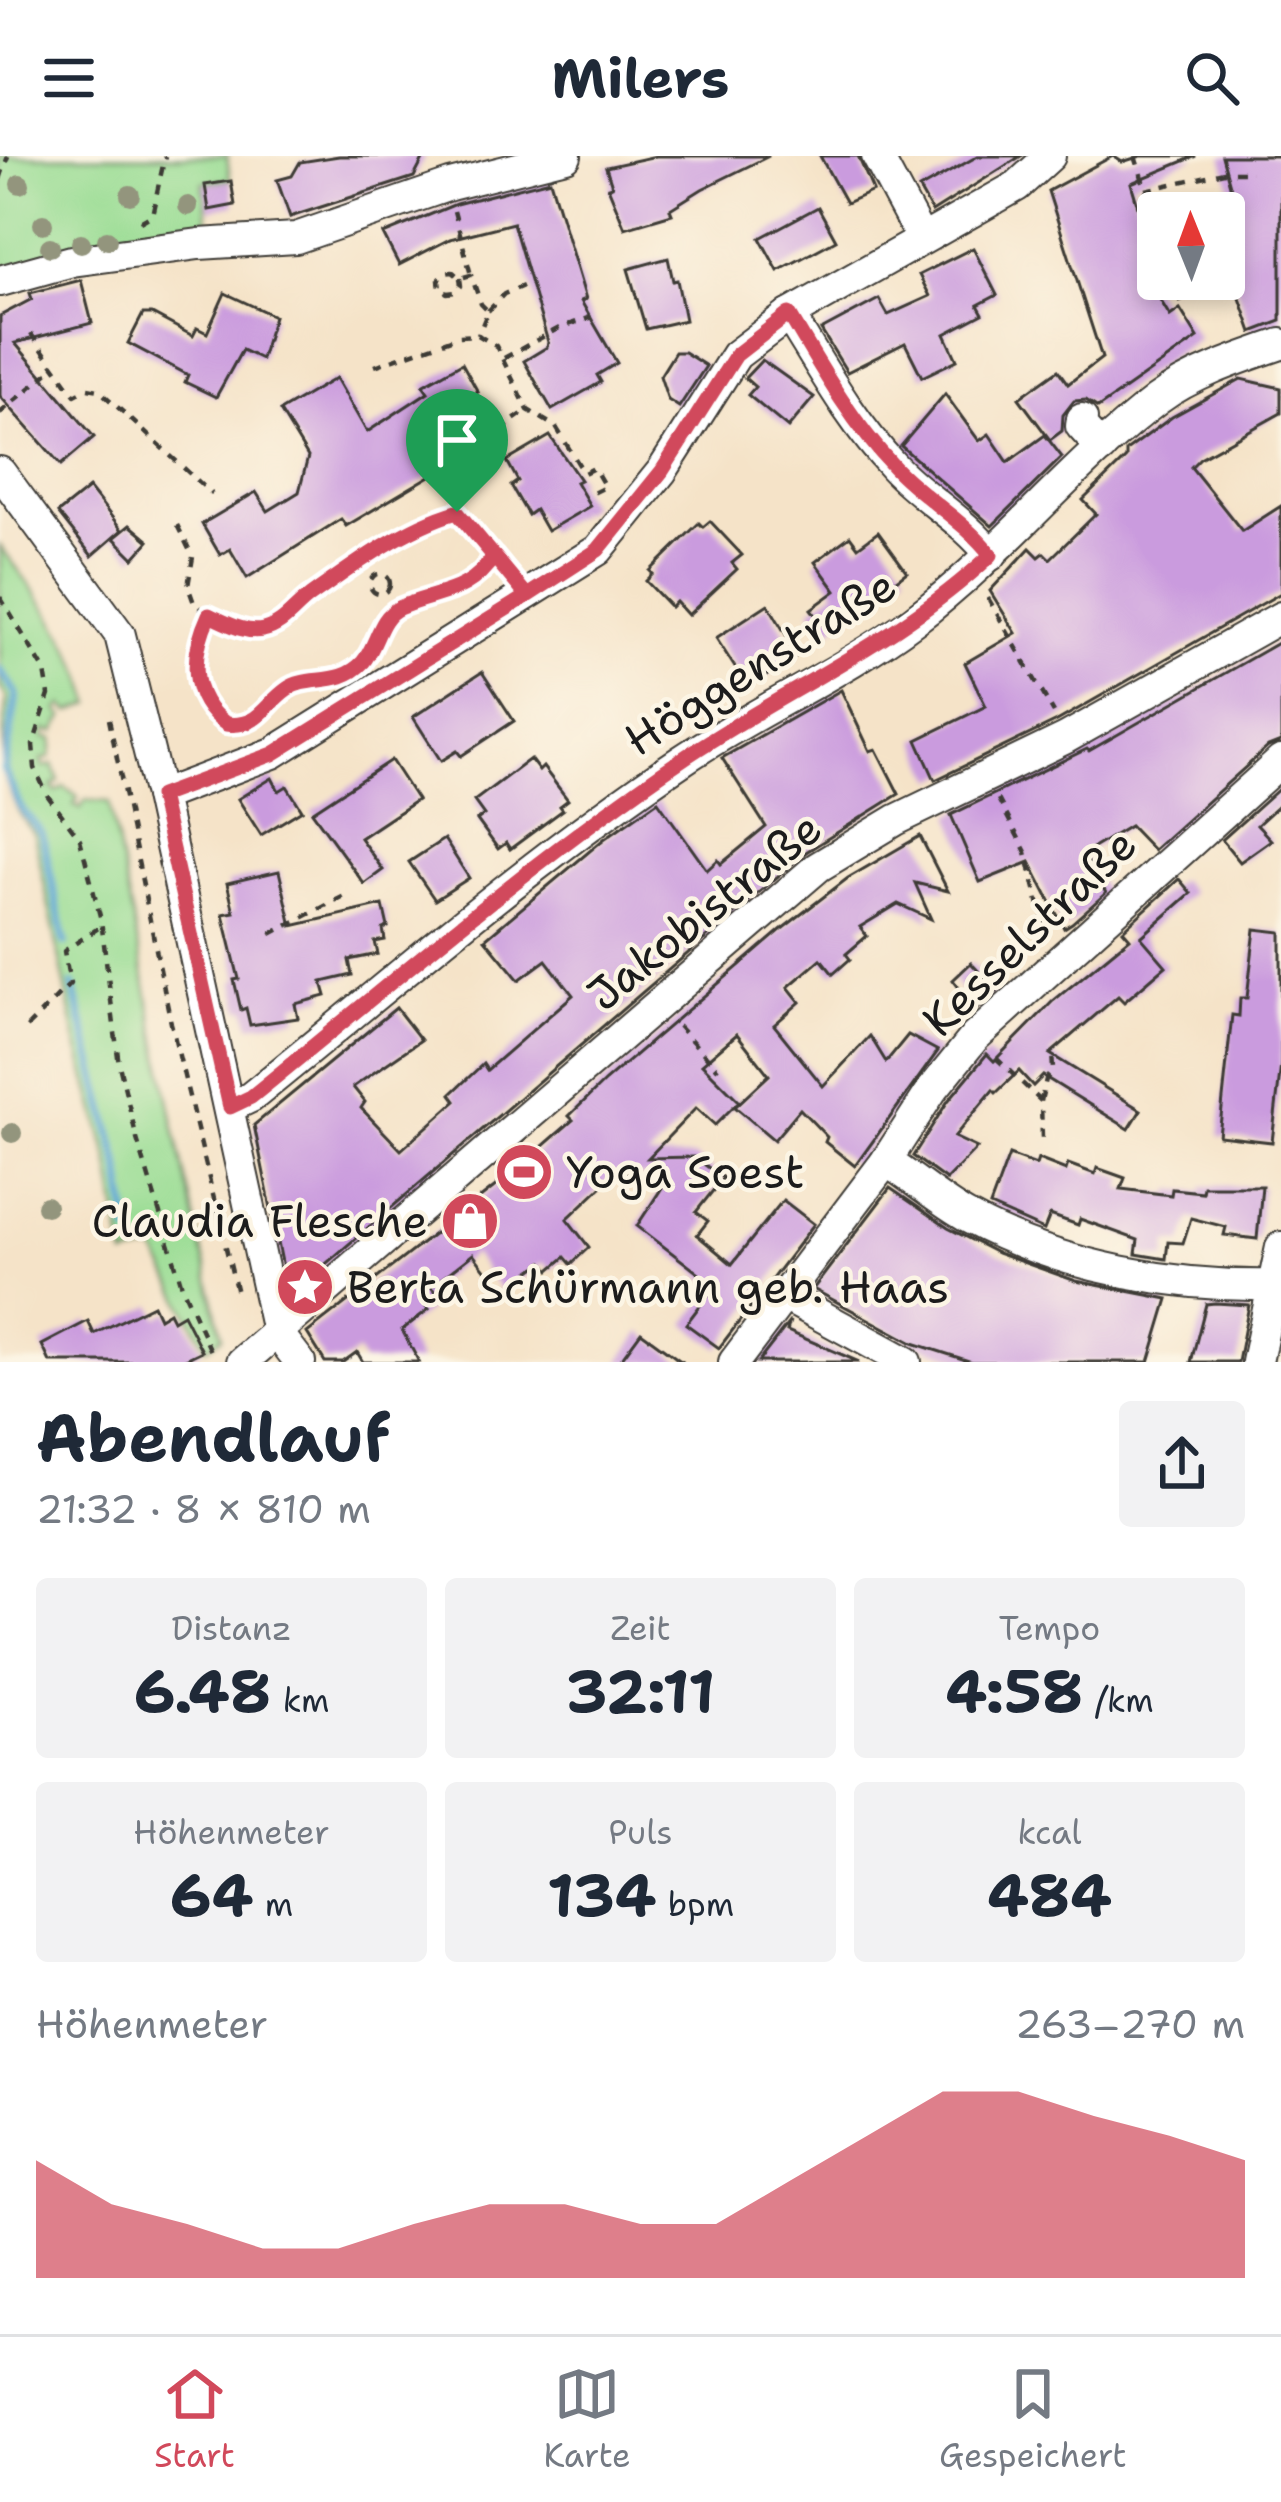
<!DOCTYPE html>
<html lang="de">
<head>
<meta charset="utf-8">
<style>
  body { margin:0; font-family:"Shantell Sans",sans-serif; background:#f2f2f3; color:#1f2937; height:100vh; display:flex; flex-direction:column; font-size:45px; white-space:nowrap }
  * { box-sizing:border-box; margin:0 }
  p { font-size:39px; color:#747a83 }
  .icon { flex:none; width:66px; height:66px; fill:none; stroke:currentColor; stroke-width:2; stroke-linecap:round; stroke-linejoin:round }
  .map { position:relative; height:1206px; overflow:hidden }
  .details { display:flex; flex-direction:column; background:#fff; flex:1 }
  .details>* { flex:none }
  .needle { width:78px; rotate:359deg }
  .tools { position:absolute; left:1137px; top:36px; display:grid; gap:24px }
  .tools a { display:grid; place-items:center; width:108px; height:108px; border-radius:12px; background:#fff; box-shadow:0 6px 18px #0003; font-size:60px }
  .pin { position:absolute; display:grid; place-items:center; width:102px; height:102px; color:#fff; margin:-123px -51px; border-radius:50% 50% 50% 0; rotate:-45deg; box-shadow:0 0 12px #0007 }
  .pin .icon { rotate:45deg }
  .round { display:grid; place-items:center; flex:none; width:126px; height:126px; border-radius:12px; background:#f2f2f3 }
  .headline { display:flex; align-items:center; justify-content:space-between; height:204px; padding:0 36px }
  h1 { font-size:66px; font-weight:700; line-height:90px }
  .figures { display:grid; grid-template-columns:repeat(3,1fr); gap:18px; height:204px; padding:12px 36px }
  .figures div { display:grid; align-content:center; border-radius:12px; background:#f2f2f3; text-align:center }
  .figures b { font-size:60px; font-weight:700 }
  .figures small { font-size:33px; font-weight:400 }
  .figures p { font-size:33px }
  .chart { height:336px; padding:24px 36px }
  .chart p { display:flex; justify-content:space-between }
  .chart svg { width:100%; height:216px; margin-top:12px; fill:#d1495b; opacity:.7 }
  header { display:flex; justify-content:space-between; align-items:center; height:156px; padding:0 36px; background:#fff; font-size:54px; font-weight:700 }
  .tab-bar { display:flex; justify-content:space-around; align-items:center; height:168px; border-top:3px solid #e0e1e3; background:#fff; font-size:33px; color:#747a83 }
  .tab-bar a { display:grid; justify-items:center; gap:6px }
  .tab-bar .selected { color:#d1495b }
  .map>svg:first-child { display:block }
</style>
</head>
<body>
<header><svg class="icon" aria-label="menu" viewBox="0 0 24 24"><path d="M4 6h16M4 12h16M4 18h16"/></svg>Milers<svg class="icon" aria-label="search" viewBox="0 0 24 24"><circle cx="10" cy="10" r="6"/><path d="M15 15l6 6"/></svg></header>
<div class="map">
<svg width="1281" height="1206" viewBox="0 0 1281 1206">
  <rect width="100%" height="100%" fill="#fcf5e5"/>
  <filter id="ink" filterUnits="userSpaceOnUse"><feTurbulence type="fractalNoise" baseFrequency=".00833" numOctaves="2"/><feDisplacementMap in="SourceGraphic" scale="24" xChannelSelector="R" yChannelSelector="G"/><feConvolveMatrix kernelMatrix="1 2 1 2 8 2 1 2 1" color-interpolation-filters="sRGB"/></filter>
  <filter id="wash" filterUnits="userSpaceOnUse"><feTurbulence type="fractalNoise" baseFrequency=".004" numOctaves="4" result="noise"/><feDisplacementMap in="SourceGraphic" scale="48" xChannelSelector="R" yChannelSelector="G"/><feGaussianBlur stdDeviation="2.7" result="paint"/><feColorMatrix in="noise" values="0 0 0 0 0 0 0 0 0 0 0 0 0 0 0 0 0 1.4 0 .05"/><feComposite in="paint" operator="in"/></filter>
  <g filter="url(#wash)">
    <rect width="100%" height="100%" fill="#f5e3c8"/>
    <g fill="#9bdd95" stroke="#5c7c58" stroke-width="3">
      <path d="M0,0H227L230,23L203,27L209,73L0,112Z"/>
      <path d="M0,390C36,436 78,491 92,548L70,556L63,549L58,554L64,561L55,576L45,574L44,581L53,583L51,601L42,604L44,611L53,609L59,625L52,631L56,636L64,631L78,641L74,649L81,652L85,644L109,646L180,997L222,1181L206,1192L155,1094L125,1101L109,1004L77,887L34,678C0,637 0,596 7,542L0,531Z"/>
    </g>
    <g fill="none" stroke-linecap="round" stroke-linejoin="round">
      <g stroke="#57a4d0" stroke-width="8">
        <path d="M0,514L17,539L4,614L20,651L42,678L65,787"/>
        <path d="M73,829L121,1015L130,1076"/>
      </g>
    </g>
    <g id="blocks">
      <g fill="#ca9bde">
        <path d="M339,0H425L414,21L290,61L277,24L292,20L300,6Z"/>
        <path d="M656,0H769L702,33L670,53L672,58L625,72L608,31L612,30L606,11Z"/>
        <path d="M820,0H858L873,35L846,47Z"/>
        <path d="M978,0H1021L932,56L919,33Z"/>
        <path d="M1113,0L1122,6L1141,0H1196L1131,27L1157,115L1145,119L1170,160L1180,153L1198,182L1098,252L1086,244L1074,245L1063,259L1062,275L1050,284L1019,242L1058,214L1068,228L1102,202L1048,35Z"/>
        <path d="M1222,0H1281V165L1252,176L1235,128L1224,131V59L1237,55Z"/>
        <path d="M550,24L586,143L581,145L617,207L597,219L601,226L552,254L524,205L547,191L548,186L513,67L450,83L399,109L383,78L456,48Z"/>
        <path d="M231,25L235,49L209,54L205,29Z"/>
        <path d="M818,51L836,84L778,115L760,82Z"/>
        <path d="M973,92L997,139L978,149L983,158L945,178L957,204L922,221L905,187L847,216L821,174L879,143L888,159L930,140L919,119Z"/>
        <path d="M668,102L673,125L677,124L685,164L646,173L628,113Z"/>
        <path d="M81,124L92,167L15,187L94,281L61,309L0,240V160L32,143L30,137Z"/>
        <path d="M225,137L274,160L261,203L242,194L216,241L185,226L188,219L128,187L143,158H152L193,180L197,172L207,177Z"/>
        <path d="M675,196H684L706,210L679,251L668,244L660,220Z"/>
        <path d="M762,204L814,241L788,272L748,239L755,231L745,222Z"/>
        <path d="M462,207L478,236L472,239L494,275L444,305L447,310L346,370L341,363L247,422L230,393L220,399L202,368L256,336L268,355L299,336L308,301L280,255L336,222L367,276L428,236L423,229Z"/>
        <path d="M1241,223L1281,232V257L1200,302L1191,311L1242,375L1281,350V437L1057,565L935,624L917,584L986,550L965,507L1016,477L990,435L1030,392L1039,401L1044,397L1050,403L1096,358L1083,344L1126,302V295L1172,261Z"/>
        <path d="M945,238L979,285L989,278L1008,306L1045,279L1062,301L992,370L901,290Z"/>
        <path d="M550,280L580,324L576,326L590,350L547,375L535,354L528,359L511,330L518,325L507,305Z"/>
        <path d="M89,332L122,374L92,400L58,357Z"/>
        <path d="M710,365L742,399L732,407L737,413L688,459L676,446L671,451L646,425L653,418L650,415L699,367L703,371Z"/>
        <path d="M130,369L149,385L134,402L114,382Z"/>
        <path d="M878,376L907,416L828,475L811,453L836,435L815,406L850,380L858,391Z"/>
        <path d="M768,448L798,499L757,526L754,522L745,527L716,482Z"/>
        <path d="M1281,485V586L1268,591L1153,694L1130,670L1083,698L1106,737L1072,767L1064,772L1030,706L980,726L951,659L1087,593L1089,595Z"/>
        <path d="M482,516L514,565L461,600L457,595L441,605L413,561Z"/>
        <path d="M841,534L870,595L876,593L899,638L806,696L313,1119L286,1126L254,969L396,852L421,884L353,931L365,946L361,952L401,994L456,945L451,938L483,908L487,914L573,839L546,804L519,824L485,783L604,683L658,645L707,714L718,704L721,708L766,671L722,602Z"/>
        <path d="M530,603L539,615L543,611L568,644L560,650L563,654L510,693L506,687L498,693L477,664L484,659L474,645Z"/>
        <path d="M391,604L417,644L360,682L383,714L364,728L312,656Z"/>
        <path d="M272,622L279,635L287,630L302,654L261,679L238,643Z"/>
        <path d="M1281,631V647L1257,669L1271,684L1240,706L1222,684Z"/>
        <path d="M920,680L948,735L915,727L931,763L898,748L860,771L867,780L846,798L850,803L833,818L821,803L788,831L800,846L774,869L823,930L870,880L886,906L908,879L938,895L855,1010L825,986L827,981L800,953L774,984L735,951L769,919L737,878L702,908L739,945L715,969L696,952L648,1002L694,1001L723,1022L696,1056L708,1065L697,1079L732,1108L783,1044L814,1068L719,1192L686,1168L715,1130L637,1070L667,1024L617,1016L567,1063L589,1091L571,1108L565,1101L550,1114L543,1106L502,1136L473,1098L431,1131L438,1139L425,1148L429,1153L402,1174L419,1206H363L357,1196L343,1206H325L307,1177L511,1018L573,964L569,960L605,925L782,773L848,722Z"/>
        <path d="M444,683L469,722L435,744L409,706Z"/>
        <path d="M279,715L292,770L383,749L388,771L383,773L385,784L375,786L378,798L349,804L352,819L322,826L326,840L295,848L298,862L250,869L246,852L241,854L234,824L239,823L223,758L234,756L227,727Z"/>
        <path d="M1179,723L1191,737L1141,781L1166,810L1124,846L1118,840L1050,898L1141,954L1129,973L1043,920L1033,930L1019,915L996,937L993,934L954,981L977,992L946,1024L913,1000L948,945L987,898L994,905L1053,845L1130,782L1123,774Z"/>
        <path d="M1255,773L1281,776V908L1272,986L1219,980L1232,859L1239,860L1240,842H1247Z"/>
        <path d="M971,807L997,835L976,854L953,824Z"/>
        <path d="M1009,999L1036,1009L1038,1003L1066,1014L1068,1008L1095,1018L1097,1012L1125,1022L1121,1033L1171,1039L1172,1033L1202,1036L1203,1030H1262L1257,1083L1224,1079L1226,1071L1191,1062L1183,1087L1168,1086L1166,1103L1136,1098L1138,1084L1080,1063L1078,1069L1050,1059L1044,1074L990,1050Z"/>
        <path d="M890,1032L948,1072L997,1097L1076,1125L1168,1143L1149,1206H972L913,1187L813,1133Z"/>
        <path d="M1215,1147L1249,1149L1238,1206H1191L1206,1148Z"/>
        <path d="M153,1149L159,1162L169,1156L173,1164L183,1158L202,1195L179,1206H50L42,1189L88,1165L94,1178Z"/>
        <path d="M790,1165L787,1175L859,1206H758Z"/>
        <path d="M641,1176L682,1206H619Z"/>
      </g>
    </g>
  </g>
  <g filter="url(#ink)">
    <use href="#blocks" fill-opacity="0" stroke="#3d3a36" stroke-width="3"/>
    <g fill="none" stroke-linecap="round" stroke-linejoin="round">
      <defs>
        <g id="minor">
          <path d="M877,0L921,82"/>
          <path d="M0,125L72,105L199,88L296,82L450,29L566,0"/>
          <path d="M789,159C822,212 851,265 894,311C924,343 964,364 991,399"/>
          <path d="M1082,263L1081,270L1101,292"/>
          <path d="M0,316L120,479L160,640L277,1176L300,1206"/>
          <path d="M160,640L273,597L598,394L662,315L736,199L789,159L1017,30L1050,0"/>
          <path d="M230,951L251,941C392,827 530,706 681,605C756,554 842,518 914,464C1002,398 1070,310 1157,244C1192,218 1240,202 1281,188"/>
          <path d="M886,1005C914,1023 940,1046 969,1062C1061,1112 1178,1132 1281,1129"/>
          <path d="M783,1139L906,1206"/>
          <path d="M242,1206L818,711L896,664L1066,582L1281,461"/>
          <path d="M734,1206L886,1005L932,934L975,881L1281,605"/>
          <path d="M1257,1206L1281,1091"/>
        </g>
      </defs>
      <use href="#minor" stroke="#3d3a36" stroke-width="34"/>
      <g stroke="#3d3a36" stroke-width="4.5" stroke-dasharray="9 9" stroke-linecap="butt">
        <path d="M1135,0L1158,72"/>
        <path d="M0,23L8,0"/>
        <path d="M1146,34L1224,16H1252"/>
        <path d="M454,55L471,119"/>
        <path d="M140,66L152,59L165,0"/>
        <path d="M460,122L461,130L456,136L447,137L440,132L439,124L445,117L453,116L460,122L471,119L481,148L488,155L478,179"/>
        <path d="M1174,123L1181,146"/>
        <path d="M1146,127L1158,123"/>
        <path d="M488,155L504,138L523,130"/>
        <path d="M31,178L75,239L88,232L99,234L212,338"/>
        <path d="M504,202L561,171L592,161"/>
        <path d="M375,210L459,180L478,179L496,190L528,254L556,271L584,317L594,312L605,331L591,338"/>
        <path d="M0,257L55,211"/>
        <path d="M177,369L193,401L188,430L194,447C212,461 239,479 263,474C283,470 294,452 309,441C352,410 405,371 457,355"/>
        <path d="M509,416L464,368L457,355L464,306L471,296L501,280L509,267L528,254"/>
        <circle cx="380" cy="428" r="10"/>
        <path d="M0,441L45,515L49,539L33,589L35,612L47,639L80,683L101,764L119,909L137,983L183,1133L214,1202"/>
        <path d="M988,442L1054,557"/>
        <path d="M209,459C192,498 187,541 226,568L256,565L290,530L333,524"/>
        <path d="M363,506L395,453C433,443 472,435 494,400"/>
        <path d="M109,563L171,867L237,1137"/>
        <path d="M998,643L1026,696L1046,778"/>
        <path d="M271,778L350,737"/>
        <path d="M678,870L718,913"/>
        <path d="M27,871L70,828L64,795L100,771"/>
        <path d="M996,902L1041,945L1042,984"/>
        <path d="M1041,945L1046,923L1053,914L1052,895"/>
      </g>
      <use href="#minor" stroke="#fff" stroke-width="30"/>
    </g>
    <g fill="#93957d">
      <circle cx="20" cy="28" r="10"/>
      <circle cx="130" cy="39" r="10"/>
      <circle cx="188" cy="50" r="10"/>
      <circle cx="43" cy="68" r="10"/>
      <circle cx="107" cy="84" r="10"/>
      <circle cx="81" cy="87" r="10"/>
      <circle cx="50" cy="91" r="10"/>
      <circle cx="12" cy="977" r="10"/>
      <circle cx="46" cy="1050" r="10"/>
    </g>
  </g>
  <g fill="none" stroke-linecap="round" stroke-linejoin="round" filter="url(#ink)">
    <defs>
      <path id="route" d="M457,356C405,371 352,410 309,441C294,452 283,470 263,474C245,478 225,466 209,459C191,498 188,541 226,568C259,572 263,550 287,533C308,518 339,532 363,506C377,490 379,461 399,452C436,435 468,440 494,400L527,440L598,394L662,315L736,199L789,158C821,212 851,265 894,311C924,343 964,364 991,399C899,486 784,534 681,604C530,706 392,827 251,941L230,951L160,640L273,598L527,440L457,356"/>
    </defs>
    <use href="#route" stroke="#fff" stroke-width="24"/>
    <use href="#route" stroke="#d1495b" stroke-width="15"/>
  </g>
  <defs>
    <symbol id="stadium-disc" viewBox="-11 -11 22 22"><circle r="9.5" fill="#d1495b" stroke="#fcf5e5"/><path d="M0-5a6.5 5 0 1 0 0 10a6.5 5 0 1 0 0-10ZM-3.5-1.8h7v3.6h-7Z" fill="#fff"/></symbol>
    <symbol id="shop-disc" viewBox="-11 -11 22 22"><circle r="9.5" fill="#d1495b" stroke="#fcf5e5"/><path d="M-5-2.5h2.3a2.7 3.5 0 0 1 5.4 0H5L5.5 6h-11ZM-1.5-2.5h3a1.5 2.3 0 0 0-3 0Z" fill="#fff"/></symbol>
    <symbol id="sight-disc" viewBox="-11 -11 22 22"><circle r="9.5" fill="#d1495b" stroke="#fcf5e5"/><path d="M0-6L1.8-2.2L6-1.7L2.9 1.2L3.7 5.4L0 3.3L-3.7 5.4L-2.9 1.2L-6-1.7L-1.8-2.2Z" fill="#fff"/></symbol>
  </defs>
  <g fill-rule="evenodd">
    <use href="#stadium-disc" x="491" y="983" width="66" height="66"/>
    <use href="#shop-disc" x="437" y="1032" width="66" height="66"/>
    <use href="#sight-disc" x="272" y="1098" width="66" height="66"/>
  </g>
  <g text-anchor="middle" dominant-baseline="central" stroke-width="9" stroke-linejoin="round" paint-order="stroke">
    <g font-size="45" fill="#1c1c1c" stroke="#fcf5e5">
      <text transform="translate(760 506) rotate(-32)">Höggenstraße</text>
      <text transform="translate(704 755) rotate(-39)">Jakobistraße</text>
      <text transform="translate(1029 776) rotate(-44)">Kesselstraße</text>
    </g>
    <g font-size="45" fill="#1c1c1c" stroke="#fcf5e5" text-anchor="start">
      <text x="566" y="1016">Yoga Soest</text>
      <text x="428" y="1065" text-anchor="end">Claudia Flesche</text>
      <text x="347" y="1131">Berta Schürmann geb. Haas</text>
    </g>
  </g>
</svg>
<div class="tools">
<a><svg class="needle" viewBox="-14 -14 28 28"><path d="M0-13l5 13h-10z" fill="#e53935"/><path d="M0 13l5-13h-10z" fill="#747a83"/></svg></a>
</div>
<div class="pin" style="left:457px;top:356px;background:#1e9e55"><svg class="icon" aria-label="arrive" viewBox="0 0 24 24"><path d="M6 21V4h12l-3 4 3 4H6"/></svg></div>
</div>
<section class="details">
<div class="headline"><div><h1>Abendlauf</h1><p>21:32 · 8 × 810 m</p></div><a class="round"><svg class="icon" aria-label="share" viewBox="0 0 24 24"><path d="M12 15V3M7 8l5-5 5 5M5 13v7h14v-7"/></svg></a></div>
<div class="figures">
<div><p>Distanz</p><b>6.48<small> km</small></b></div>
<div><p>Zeit</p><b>32:11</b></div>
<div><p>Tempo</p><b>4:58<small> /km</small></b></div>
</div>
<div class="figures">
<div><p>Höhenmeter</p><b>64<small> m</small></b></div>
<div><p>Puls</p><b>134<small> bpm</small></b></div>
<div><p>kcal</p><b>484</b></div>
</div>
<div class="chart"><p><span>Höhenmeter</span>263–270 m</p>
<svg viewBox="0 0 160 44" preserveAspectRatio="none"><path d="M0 44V20L10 29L20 33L30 38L40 38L50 33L60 29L70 29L80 33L90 33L100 24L110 15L120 6L130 6L140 11L150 15L160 20V44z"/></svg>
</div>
</section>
<nav class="tab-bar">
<a class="selected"><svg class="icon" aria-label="home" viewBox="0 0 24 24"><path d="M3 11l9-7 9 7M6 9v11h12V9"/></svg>Start</a>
<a><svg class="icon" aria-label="map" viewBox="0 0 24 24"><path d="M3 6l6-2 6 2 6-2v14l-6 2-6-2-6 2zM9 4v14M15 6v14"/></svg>Karte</a>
<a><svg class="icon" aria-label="saved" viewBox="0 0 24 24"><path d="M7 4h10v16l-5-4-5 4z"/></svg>Gespeichert</a>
</nav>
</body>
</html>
